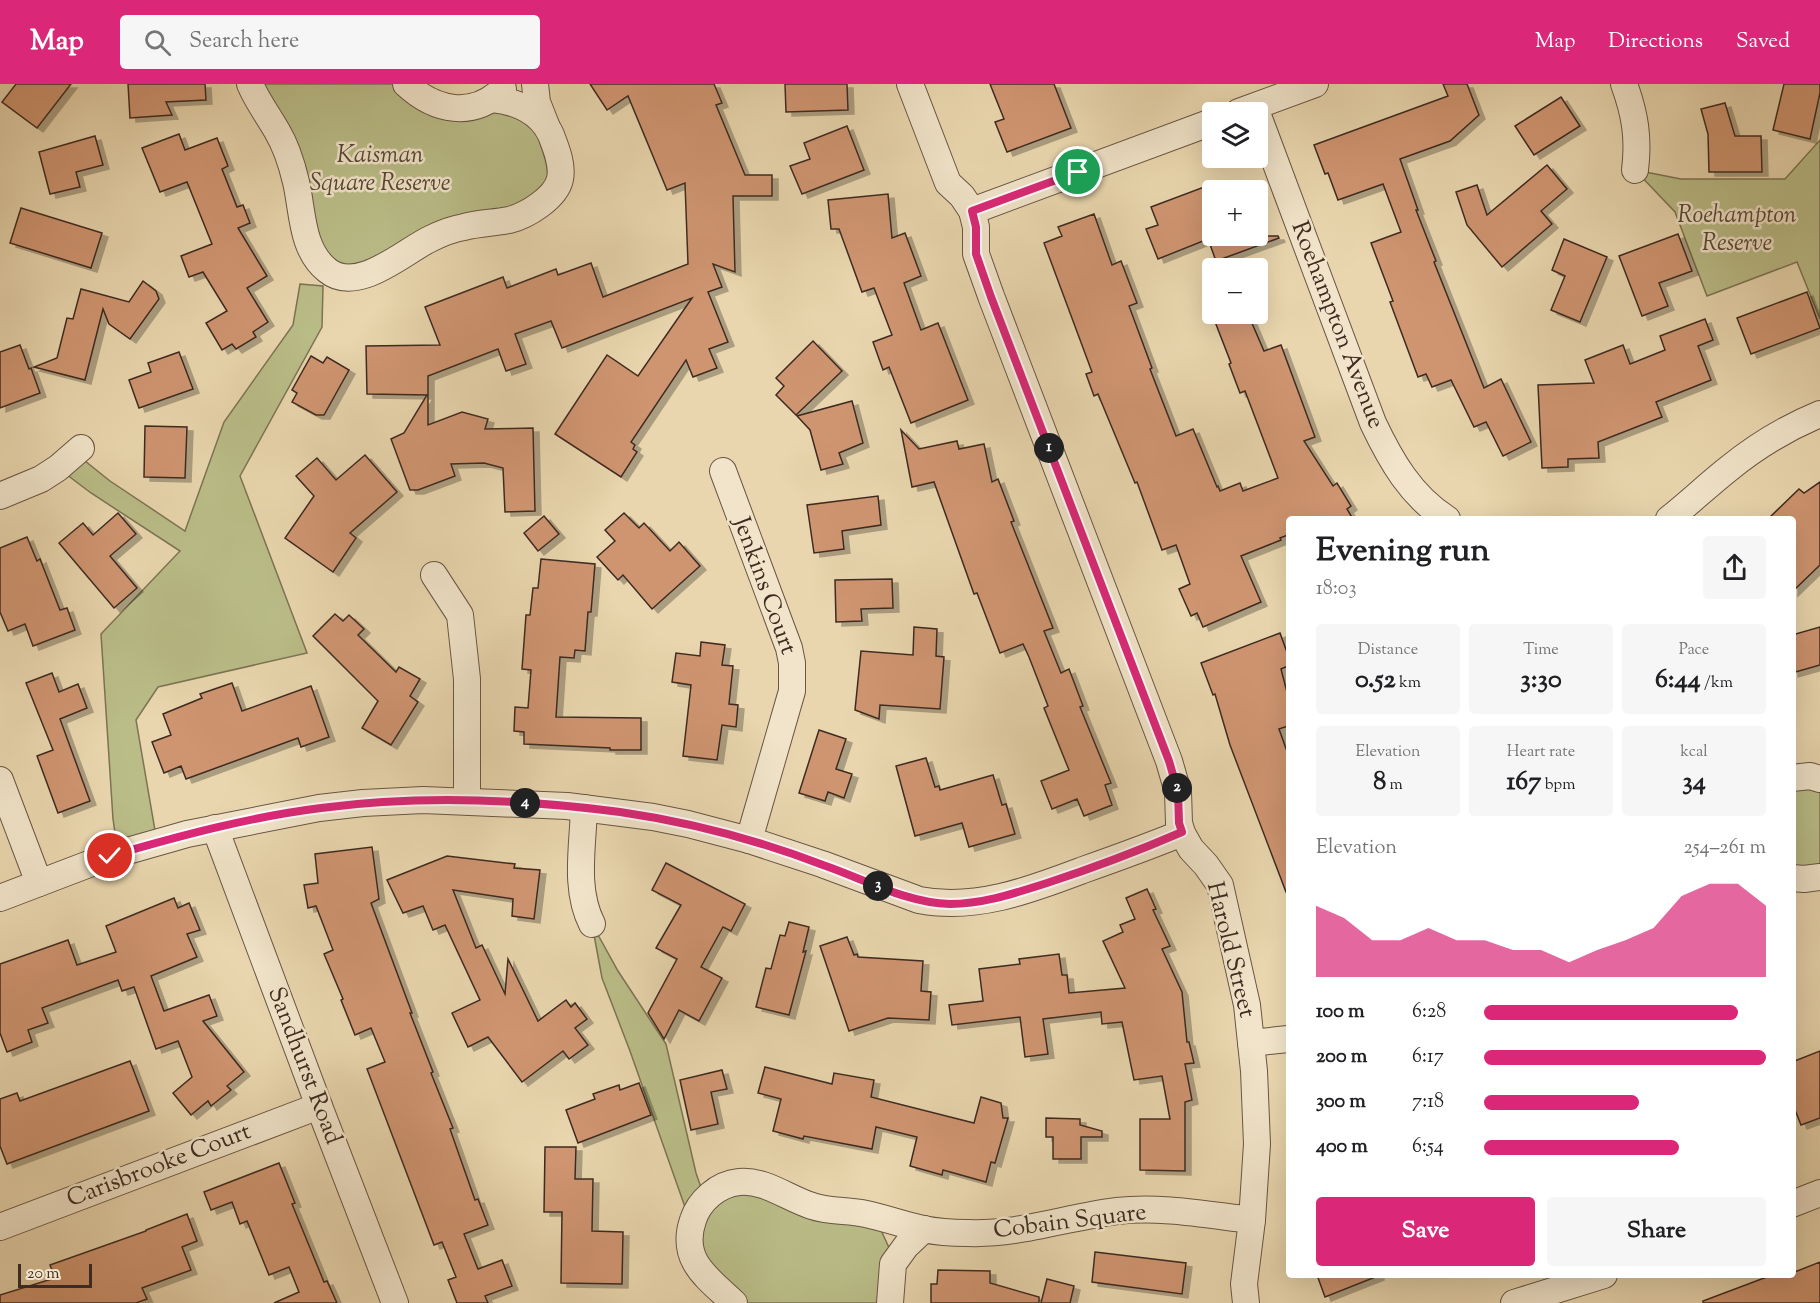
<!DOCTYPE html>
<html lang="en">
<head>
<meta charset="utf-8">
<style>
  body { margin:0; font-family:"Sorts Mill Goudy",serif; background:#f6f6f6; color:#202124; height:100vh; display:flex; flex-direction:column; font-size:22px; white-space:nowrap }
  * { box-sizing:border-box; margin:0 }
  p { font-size:20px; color:#757577 }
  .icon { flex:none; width:33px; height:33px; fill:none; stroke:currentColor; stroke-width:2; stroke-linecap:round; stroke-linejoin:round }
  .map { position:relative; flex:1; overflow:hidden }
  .sheet { position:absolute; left:1286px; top:432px; width:510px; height:762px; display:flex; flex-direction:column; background:#fff; border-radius:6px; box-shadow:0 6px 24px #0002 }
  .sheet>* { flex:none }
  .fabs { position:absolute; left:1202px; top:18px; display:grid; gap:12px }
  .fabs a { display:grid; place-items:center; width:66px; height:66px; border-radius:6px; background:#fff; box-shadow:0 6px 24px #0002; font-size:30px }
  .scale { position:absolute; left:18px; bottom:15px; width:74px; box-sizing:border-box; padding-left:6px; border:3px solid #3e2b21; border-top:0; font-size:16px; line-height:21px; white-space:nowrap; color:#3e2b21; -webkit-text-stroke:4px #f1e4ca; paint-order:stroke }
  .pin { position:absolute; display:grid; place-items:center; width:51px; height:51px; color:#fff; margin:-26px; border:3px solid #fff; border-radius:50%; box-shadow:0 2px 6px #0007 }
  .km { position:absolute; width:30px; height:30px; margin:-15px; border-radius:50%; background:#222; color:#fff; font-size:16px; line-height:30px; text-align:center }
  .round { display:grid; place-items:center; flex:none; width:63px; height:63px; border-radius:6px; background:#f6f6f6 }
  .summary { display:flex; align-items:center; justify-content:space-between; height:102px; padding:0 30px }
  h1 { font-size:33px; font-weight:700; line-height:45px }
  .stats { display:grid; grid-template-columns:repeat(3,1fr); gap:9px; height:102px; padding:6px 30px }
  .stats div { display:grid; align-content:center; border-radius:6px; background:#f6f6f6; text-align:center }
  .stats b { font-size:26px; font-weight:700 }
  .stats small { font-size:16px; font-weight:400 }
  .stats p { font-size:16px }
  .chart { height:168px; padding:12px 30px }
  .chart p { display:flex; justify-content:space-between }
  .chart svg { width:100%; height:108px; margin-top:6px; fill:#db2777; opacity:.7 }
  .action { display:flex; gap:12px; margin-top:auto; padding:12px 30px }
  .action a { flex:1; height:69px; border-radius:6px; background:#db2777; color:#fff; font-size:24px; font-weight:700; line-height:69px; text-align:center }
  .action a+a { background:#f6f6f6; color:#202124 }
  ul { padding:0 30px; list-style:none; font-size:20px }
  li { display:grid; grid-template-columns:96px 72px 1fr; align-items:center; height:45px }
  li i { height:15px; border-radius:8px; background:#db2777 }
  header { display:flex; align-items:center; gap:36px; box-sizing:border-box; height:84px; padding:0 30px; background:#db2777; color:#fff }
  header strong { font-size:28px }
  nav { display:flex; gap:33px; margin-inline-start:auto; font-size:21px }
  .search { width:420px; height:54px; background:#f6f6f6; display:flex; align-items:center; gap:15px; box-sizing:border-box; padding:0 21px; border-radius:6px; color:#757577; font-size:22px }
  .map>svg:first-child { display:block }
</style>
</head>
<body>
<header>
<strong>Map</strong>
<div class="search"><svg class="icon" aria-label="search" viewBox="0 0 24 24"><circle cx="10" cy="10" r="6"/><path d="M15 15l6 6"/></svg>Search here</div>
<nav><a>Map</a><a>Directions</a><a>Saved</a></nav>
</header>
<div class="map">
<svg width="1820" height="1219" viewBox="0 0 1820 1219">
  <defs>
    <filter id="shadow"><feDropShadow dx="6" dy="4" stdDeviation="0" flood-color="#0004"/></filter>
  </defs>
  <rect width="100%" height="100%" fill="#e9d6ae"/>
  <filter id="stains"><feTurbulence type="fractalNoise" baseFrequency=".00333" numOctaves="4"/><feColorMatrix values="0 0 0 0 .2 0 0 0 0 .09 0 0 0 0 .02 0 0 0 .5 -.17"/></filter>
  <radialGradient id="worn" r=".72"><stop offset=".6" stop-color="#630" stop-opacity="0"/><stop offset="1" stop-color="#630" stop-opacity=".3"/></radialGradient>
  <g fill="#babd88" stroke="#7c7454" stroke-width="1.5">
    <path d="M250,0H406L459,24L537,33L555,106L334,191Z"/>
    <path d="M1820,56V235L1797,178L1707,212L1675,128L1635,86L1681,95H1785Z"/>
    <path d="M300,200L323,202L322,243L240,392L307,569L158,603L136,636L157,758L118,770L113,735L101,550L180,467L91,409L58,384L75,369L110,397L185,447L224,338L293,241Z"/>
    <path d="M1793,694L1820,695V793L1793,794Z"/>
    <path d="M592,840L618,887L666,960L696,1089L705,1115L730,1100L880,1144L890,1166V1219H734L705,1194L691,1140L630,967L602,894Z"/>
  </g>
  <g fill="#cf9571" stroke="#3e2b21" stroke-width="1.5" filter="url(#shadow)">
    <path d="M16,0H71L37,44L2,18Z"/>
    <path d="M128,0H205L206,16L166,18L172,31L130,34Z"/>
    <path d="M590,0H714L722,19L716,21L745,91H772V112H733L735,188L713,180L722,203L708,208L728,258L709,265L717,284L693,293L686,276L631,358L635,361L633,365L637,368L621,393L555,350L607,271L638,292L692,214L562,264L551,237L515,250L526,280L506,287L498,265L428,292V341L462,328L488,335L485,345L533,344L535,427L505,428L503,384L484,379L451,380L455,392L418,406H410L391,355L404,349L427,311L367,310L366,262L440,261L425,223L503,193L507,204L556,185L558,191L591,179L603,213L688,180L685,99L667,106L628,12L607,26Z"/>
    <path d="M785,0H847L848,26L786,28Z"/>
    <path d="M990,0H1054L1071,44L1007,68L995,38L1004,35Z"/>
    <path d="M1443,0H1467L1479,31L1450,57L1400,75L1418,126H1416L1436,177L1434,178L1484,304L1501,295L1531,358L1503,372L1486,338L1474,343L1451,296L1432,303L1426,290L1418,293L1390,218L1393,217L1371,159L1401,148L1383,100L1338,116L1328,89L1325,90L1314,61L1448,12Z"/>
    <path d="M1784,0H1820V9L1810,55L1773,46Z"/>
    <path d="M1561,13L1580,42L1534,71L1515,42Z"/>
    <path d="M1725,19L1735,52H1761L1762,88H1709L1708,50L1701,25Z"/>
    <path d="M847,42L864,86L802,110L790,82L810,75L804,59Z"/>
    <path d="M179,50L185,66L217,54L228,82L222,85L237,123L243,121L250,139L238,144L267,192L247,204L268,238L253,248L256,253L236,265L232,260L222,266L206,239L227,227L203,188L189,193L181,172L212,160L187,98L160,108L142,64Z"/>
    <path d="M95,52L103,81L76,88L80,103L50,110L39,68Z"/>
    <path d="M1547,81L1567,105L1541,127L1552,140L1502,183L1467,141L1456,108L1477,101L1487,131Z"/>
    <path d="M1212,100V152H1278L1279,154L1216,177L1208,155L1158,175L1146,145L1158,141L1151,123Z"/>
    <path d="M888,110L892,154L905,149L921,192L904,199L921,246L938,239L968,316L911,339L889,283L883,286L873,258L892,251L874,204L862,208L839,145H831L828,116Z"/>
    <path d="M21,124L102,149L91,184L10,159Z"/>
    <path d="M1094,130L1112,181L1121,177L1137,219L1129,222L1152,284L1150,285L1176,352L1193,345L1217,403L1218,402L1220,407L1240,399L1243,407L1278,394L1245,307L1240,309L1229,280L1231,279L1212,230H1248L1264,267L1281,261L1315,353L1304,357L1333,402L1337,399L1351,422L1347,425L1353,435H1288V451L1280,454L1281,456L1241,472L1261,518L1203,543L1197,529L1191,532L1179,505L1190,500L1176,461L1162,466L1137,398L1135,399L1098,310L1094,312L1086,290L1092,288L1044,159L1062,152L1058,143Z"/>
    <path d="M1678,150L1692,187L1659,199L1668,222L1642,232L1619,172Z"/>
    <path d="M1564,155L1607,173L1580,238L1551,226L1565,192L1552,186Z"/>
    <path d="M143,197L156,207L159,215L130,255L109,240L103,225L85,296L34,283L57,274L67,234L73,235L81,205L129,218Z"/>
    <path d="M1807,208L1820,244L1751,270L1737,234Z"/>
    <path d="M1705,235L1713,256L1698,262L1711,296L1656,318L1662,333L1598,358L1599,374L1568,375V383L1542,384L1538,301L1594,299L1585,276L1623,261L1630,280L1665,266L1660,252Z"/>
    <path d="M813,257L842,287L796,331L776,311L784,302L776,294Z"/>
    <path d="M20,261L29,285L31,284L40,309L0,324V268Z"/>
    <path d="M179,268L193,305L139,324L129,296L151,288L148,279Z"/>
    <path d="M311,272L323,279L327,273L349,286L324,331H316L292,318L297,309L292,306Z"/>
    <path d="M852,317L863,359L839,369L843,380L821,386L810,346L797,332Z"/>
    <path d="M145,342L187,343L185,394L144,393Z"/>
    <path d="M901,346L919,365L957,357L959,365L984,360L992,398L998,395L1014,437L1011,438L1053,544L1044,547L1061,589L1069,585L1083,622L1080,623L1111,699L1105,701L1112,721L1084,732L1077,715L1052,725L1041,697L1069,686L1044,624L1048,622L1029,573L1023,560L1000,569L977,509L974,510L934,398L912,403Z"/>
    <path d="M365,371L397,408L350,449L356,454L333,488L285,454L314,412L296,392L317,374L336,396Z"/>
    <path d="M1820,398V481L1792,508V435H1768L1799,405L1804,409Z"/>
    <path d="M878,412L881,441L842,447L844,465L814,469L807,421Z"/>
    <path d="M118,429L136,450L110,472L137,504L114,524L59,459L83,439L93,451Z"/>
    <path d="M624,429L639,444L644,439L670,467L679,458L700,482L652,525L623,491L618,496L597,473L615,457L605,446Z"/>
    <path d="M544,432L559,450L538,467L524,449Z"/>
    <path d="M27,453L37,477L40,475L60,526L67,524L75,546L33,562L25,540L8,547L0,528V464Z"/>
    <path d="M541,475L595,480L591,528H588L585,567L575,566L574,574L560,573L556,633L641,634V666H610V664L524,660V648L514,647L515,623L528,624L531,586L522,585L526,531H530L533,504H538Z"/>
    <path d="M892,495L893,524L861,525L862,537L836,538L835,496Z"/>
    <path d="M335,530L343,537L349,531L364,545L358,551L396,588L399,583L420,595L410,612L418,618L391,661L362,644L378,617L313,552Z"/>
    <path d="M914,543L937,545L936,572L944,573L940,625L880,621L879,635L855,626L861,567L913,571Z"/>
    <path d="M1820,543V581L1792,589V551Z"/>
    <path d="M1280,549L1288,571V582L1281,585L1288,612V642L1279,645L1288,670V807L1286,808L1230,661L1215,610L1213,611L1201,579Z"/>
    <path d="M701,558L725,561L722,581L733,582L729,620L738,621L736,643L722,641L717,676L683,672L691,601L672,598L676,569L700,572Z"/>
    <path d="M52,589L59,608L78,600L87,624L60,635L90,717L58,729L37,672L53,666L26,599Z"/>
    <path d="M232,599L242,627L311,602L329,653L301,663L298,654L186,695L181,682L164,689L152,658L171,651L163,630L202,614L200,610Z"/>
    <path d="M819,646L846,655L836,685L852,690L844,714L828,708L825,717L799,709Z"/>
    <path d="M926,674L935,703L939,702L940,706L993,691L1002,721L1006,720L1015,750L969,763L962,739L915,752L896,682Z"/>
    <path d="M372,763L379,815L371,819L412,929H410L433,988L431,989L453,1044L450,1045L475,1116L478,1115L488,1141L464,1150L478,1185L502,1176L512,1202L485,1212L488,1219H457L448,1196L456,1193L442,1158L434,1161L367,985L385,978L371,944L355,951L341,916L343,915L324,870L333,866L316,822L308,824L304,801L318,799L315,770Z"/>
    <path d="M447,772L515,780L514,784L540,786L534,835L512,832L513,815L453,806L476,864L482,861L505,910L508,875L538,937L566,916L571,923L575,919L587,935L575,944L588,961L569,975L563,967L522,998L488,953L468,963L452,929L480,916L445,841L433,846L423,822L403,829L387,796Z"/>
    <path d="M666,779L745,820L731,847L723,843L701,883L722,894L699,937L679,926L664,955L648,929L677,875L656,864L681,821L652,806Z"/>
    <path d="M1147,805L1156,825L1153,826L1170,862L1162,865L1182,908L1187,958H1189L1194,979L1185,980L1192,1016L1185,1018V1087L1140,1086V1035H1170L1162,992L1134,996L1122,938L1102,940L1101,928L1043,935L1048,970L1025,973L1020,933L952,941L949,921L983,917L979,885L1020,880L1019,875L1059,870L1062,891H1067L1069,909L1125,904L1103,857L1123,848L1120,841L1135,835L1126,814Z"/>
    <path d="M174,814L178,824L189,819L200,846L187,850L197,873L151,892L164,927L209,911L217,932L203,937L244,988L227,1002L231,1006L211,1022L208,1017L191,1031L173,1009L192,993L178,957L156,965L134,903L122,907L118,896L42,924L48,939L28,946L32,958L7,968L0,949V880L68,856L77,881L116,868L106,842Z"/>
    <path d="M789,838L809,843L803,868L806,867L789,931L756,923L766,884L771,885L780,851L785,852Z"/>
    <path d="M847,853L854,871L857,870L858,873L923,877L921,907L931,908L929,936L888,934L849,947L820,862Z"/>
    <path d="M1820,967V1034L1801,1041L1792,1018V978Z"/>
    <path d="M130,977L149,1027L7,1080L0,1062V1015L17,1009L20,1017Z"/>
    <path d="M765,983L832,1000L834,989L874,996L871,1013L974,1039L981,1013L1001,1019L1003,1034H1008L995,1079L991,1078L986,1098L943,1086L942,1091L910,1082L917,1053L876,1043L872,1065L804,1052L803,1055L773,1047L781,1015L758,1009Z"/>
    <path d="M722,986L727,1005L711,1008L718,1040L691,1046L680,996Z"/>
    <path d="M639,999L651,1031L578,1059L566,1026L595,1015L593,1010L619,1001L620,1006Z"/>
    <path d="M1046,1034L1080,1035V1041L1102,1047V1053H1081V1075H1053V1053H1046Z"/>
    <path d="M545,1063H576L575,1095H593L592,1147L623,1148L622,1200L561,1199L562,1128H544Z"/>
    <path d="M279,1079L295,1119L292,1120L324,1198L327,1197L337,1219H274L299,1208L289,1183L269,1191L247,1137L240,1140L232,1118L211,1126L204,1108Z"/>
    <path d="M187,1130L197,1157L182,1163L191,1186L142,1204L147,1215L136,1219H0V1211L55,1194L50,1181L146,1147V1146Z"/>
    <path d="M1095,1168L1186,1179L1182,1210L1092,1198Z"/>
    <path d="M1820,1178V1219H1703V1217L1772,1191H1792V1189Z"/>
    <path d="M938,1186L990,1187V1199L1039,1213V1219H931V1200H937Z"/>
    <path d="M1317,1191H1378V1192L1325,1213Z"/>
    <path d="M1047,1195L1074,1202L1070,1219H1041Z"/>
  </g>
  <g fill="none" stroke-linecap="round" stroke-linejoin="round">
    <defs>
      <g id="minor">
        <path d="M250,0C257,17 268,31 277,47C286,62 292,81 296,98C303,128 301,165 327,186C357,211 403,168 430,155C440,150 452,145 464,143C478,139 494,139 509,136C526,132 556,114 560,95C563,81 556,64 551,51C541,28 516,17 492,15"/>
        <path d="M406,0C435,27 473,35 503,5"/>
        <path d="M535,0L537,18L546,41"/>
        <path d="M910,0L948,99L962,112L972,127L976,143V170L991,212L1169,677L1178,708L1179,739L1182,749L1191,765L1206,781L1220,801L1247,921L1254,987L1257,1060L1252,1136L1244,1200L1246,1219"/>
        <path d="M1624,0C1635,30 1639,54 1635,86"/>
        <path d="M1239,28L1315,0"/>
        <path d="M1257,29L1373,339C1391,377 1411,412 1447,435"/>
        <path d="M972,127L1212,38"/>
        <path d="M723,387L789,564L792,579V607L749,756"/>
        <path d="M0,412L41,395L58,384L81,364"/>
        <path d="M1669,435C1689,419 1707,402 1727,386C1755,363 1786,344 1820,330"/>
        <path d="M434,491L460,531L467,595V717"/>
        <path d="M1792,694L1810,692L1820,695"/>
        <path d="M0,696L39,799"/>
        <path d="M584,724C583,762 574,805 592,840"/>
        <path d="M215,744L319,1022L395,1219"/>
        <path d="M1792,794L1804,795L1820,793"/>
        <path d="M0,814L110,772L187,750L319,724L363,719L423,716L567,722L653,733L688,740L749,756L822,780L919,816C976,827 1030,806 1083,786C1117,774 1150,762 1182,749"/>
        <path d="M1251,959L1288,955"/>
        <path d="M1792,1120L1820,1109"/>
        <path d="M0,1143L319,1022"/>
        <path d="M734,1219C709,1195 679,1177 693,1136C699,1117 718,1100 739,1098C764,1095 789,1115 812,1122C829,1128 848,1126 866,1130C885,1134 904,1141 923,1145C937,1148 954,1149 968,1149C1019,1151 1067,1133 1117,1127C1161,1122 1208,1131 1252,1136"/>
        <path d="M890,1219L893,1180L906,1162L924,1145"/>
        <path d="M1514,1219L1604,1191"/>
      </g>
    </defs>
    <use href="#minor" stroke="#695644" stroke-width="28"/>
    <use href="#minor" stroke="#f1e4ca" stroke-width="26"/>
  </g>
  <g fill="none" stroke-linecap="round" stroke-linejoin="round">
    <defs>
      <path id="route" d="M110,772C179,752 249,733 321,724C419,711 521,715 620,728C689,738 758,756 823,781C864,795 906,819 950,820C984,820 1015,809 1047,799C1093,784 1138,767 1182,748L1179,739L1178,708L1169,677L991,213L976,170V143L972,127L1078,88"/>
    </defs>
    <use href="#route" stroke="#fff" stroke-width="12"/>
    <use href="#route" stroke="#db2777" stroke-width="8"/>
  </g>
  <g text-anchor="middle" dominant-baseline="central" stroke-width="5" stroke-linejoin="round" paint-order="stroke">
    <g font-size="24" font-style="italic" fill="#574836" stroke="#f1e4ca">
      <text x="380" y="72">Kaisman<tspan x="380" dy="28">Square Reserve</tspan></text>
      <text x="1737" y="132">Roehampton<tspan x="1737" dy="28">Reserve</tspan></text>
    </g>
    <g font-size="24" fill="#3e2b21" stroke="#f1e4ca">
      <text transform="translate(1337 241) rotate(69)">Roehampton Avenue</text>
      <text transform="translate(764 502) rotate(70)">Jenkins Court</text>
      <text transform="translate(1230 866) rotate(76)">Harold Street</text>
      <text transform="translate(304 982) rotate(69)">Sandhurst Road</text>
      <text transform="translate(159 1082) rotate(-21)">Carisbrooke Court</text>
      <text transform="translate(1070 1138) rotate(-7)">Cobain Square</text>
    </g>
  </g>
  <rect width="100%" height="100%" filter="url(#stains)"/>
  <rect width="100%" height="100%" fill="url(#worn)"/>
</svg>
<div class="fabs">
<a><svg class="icon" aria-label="layers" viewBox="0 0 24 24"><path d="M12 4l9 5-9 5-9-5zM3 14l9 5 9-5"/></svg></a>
<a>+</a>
<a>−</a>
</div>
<div class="scale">20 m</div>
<div class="pin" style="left:1078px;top:88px;background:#1e9e55"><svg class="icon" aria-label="arrive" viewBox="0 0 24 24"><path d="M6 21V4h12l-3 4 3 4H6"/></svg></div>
<div class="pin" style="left:110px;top:772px;background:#d93025"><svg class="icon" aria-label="check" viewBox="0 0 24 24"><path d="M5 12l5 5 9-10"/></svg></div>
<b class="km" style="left:1049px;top:364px">1</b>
<b class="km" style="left:1177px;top:704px">2</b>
<b class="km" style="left:878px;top:802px">3</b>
<b class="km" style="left:525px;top:719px">4</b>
<section class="sheet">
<div class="summary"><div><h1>Evening run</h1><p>18:03</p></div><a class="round"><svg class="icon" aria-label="share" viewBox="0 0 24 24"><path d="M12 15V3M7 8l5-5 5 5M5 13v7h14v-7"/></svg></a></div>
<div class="stats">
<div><p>Distance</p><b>0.52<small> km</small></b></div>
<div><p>Time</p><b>3:30</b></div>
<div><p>Pace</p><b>6:44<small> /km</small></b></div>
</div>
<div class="stats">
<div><p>Elevation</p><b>8<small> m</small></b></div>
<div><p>Heart rate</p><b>167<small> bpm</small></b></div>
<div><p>kcal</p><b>34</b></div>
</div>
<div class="chart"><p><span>Elevation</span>254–261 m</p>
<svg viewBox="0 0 160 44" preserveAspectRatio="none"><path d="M0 44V15L10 20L20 29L30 29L40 24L50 29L60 29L70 33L80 33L90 38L100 33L110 29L120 24L130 11L140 6L150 6L160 15V44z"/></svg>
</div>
<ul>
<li><b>100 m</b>6:28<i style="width:90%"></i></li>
<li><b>200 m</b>6:17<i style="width:100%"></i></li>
<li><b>300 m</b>7:18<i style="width:55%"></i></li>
<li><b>400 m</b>6:54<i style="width:69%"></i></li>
</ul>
<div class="action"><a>Save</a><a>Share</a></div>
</section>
</div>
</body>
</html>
